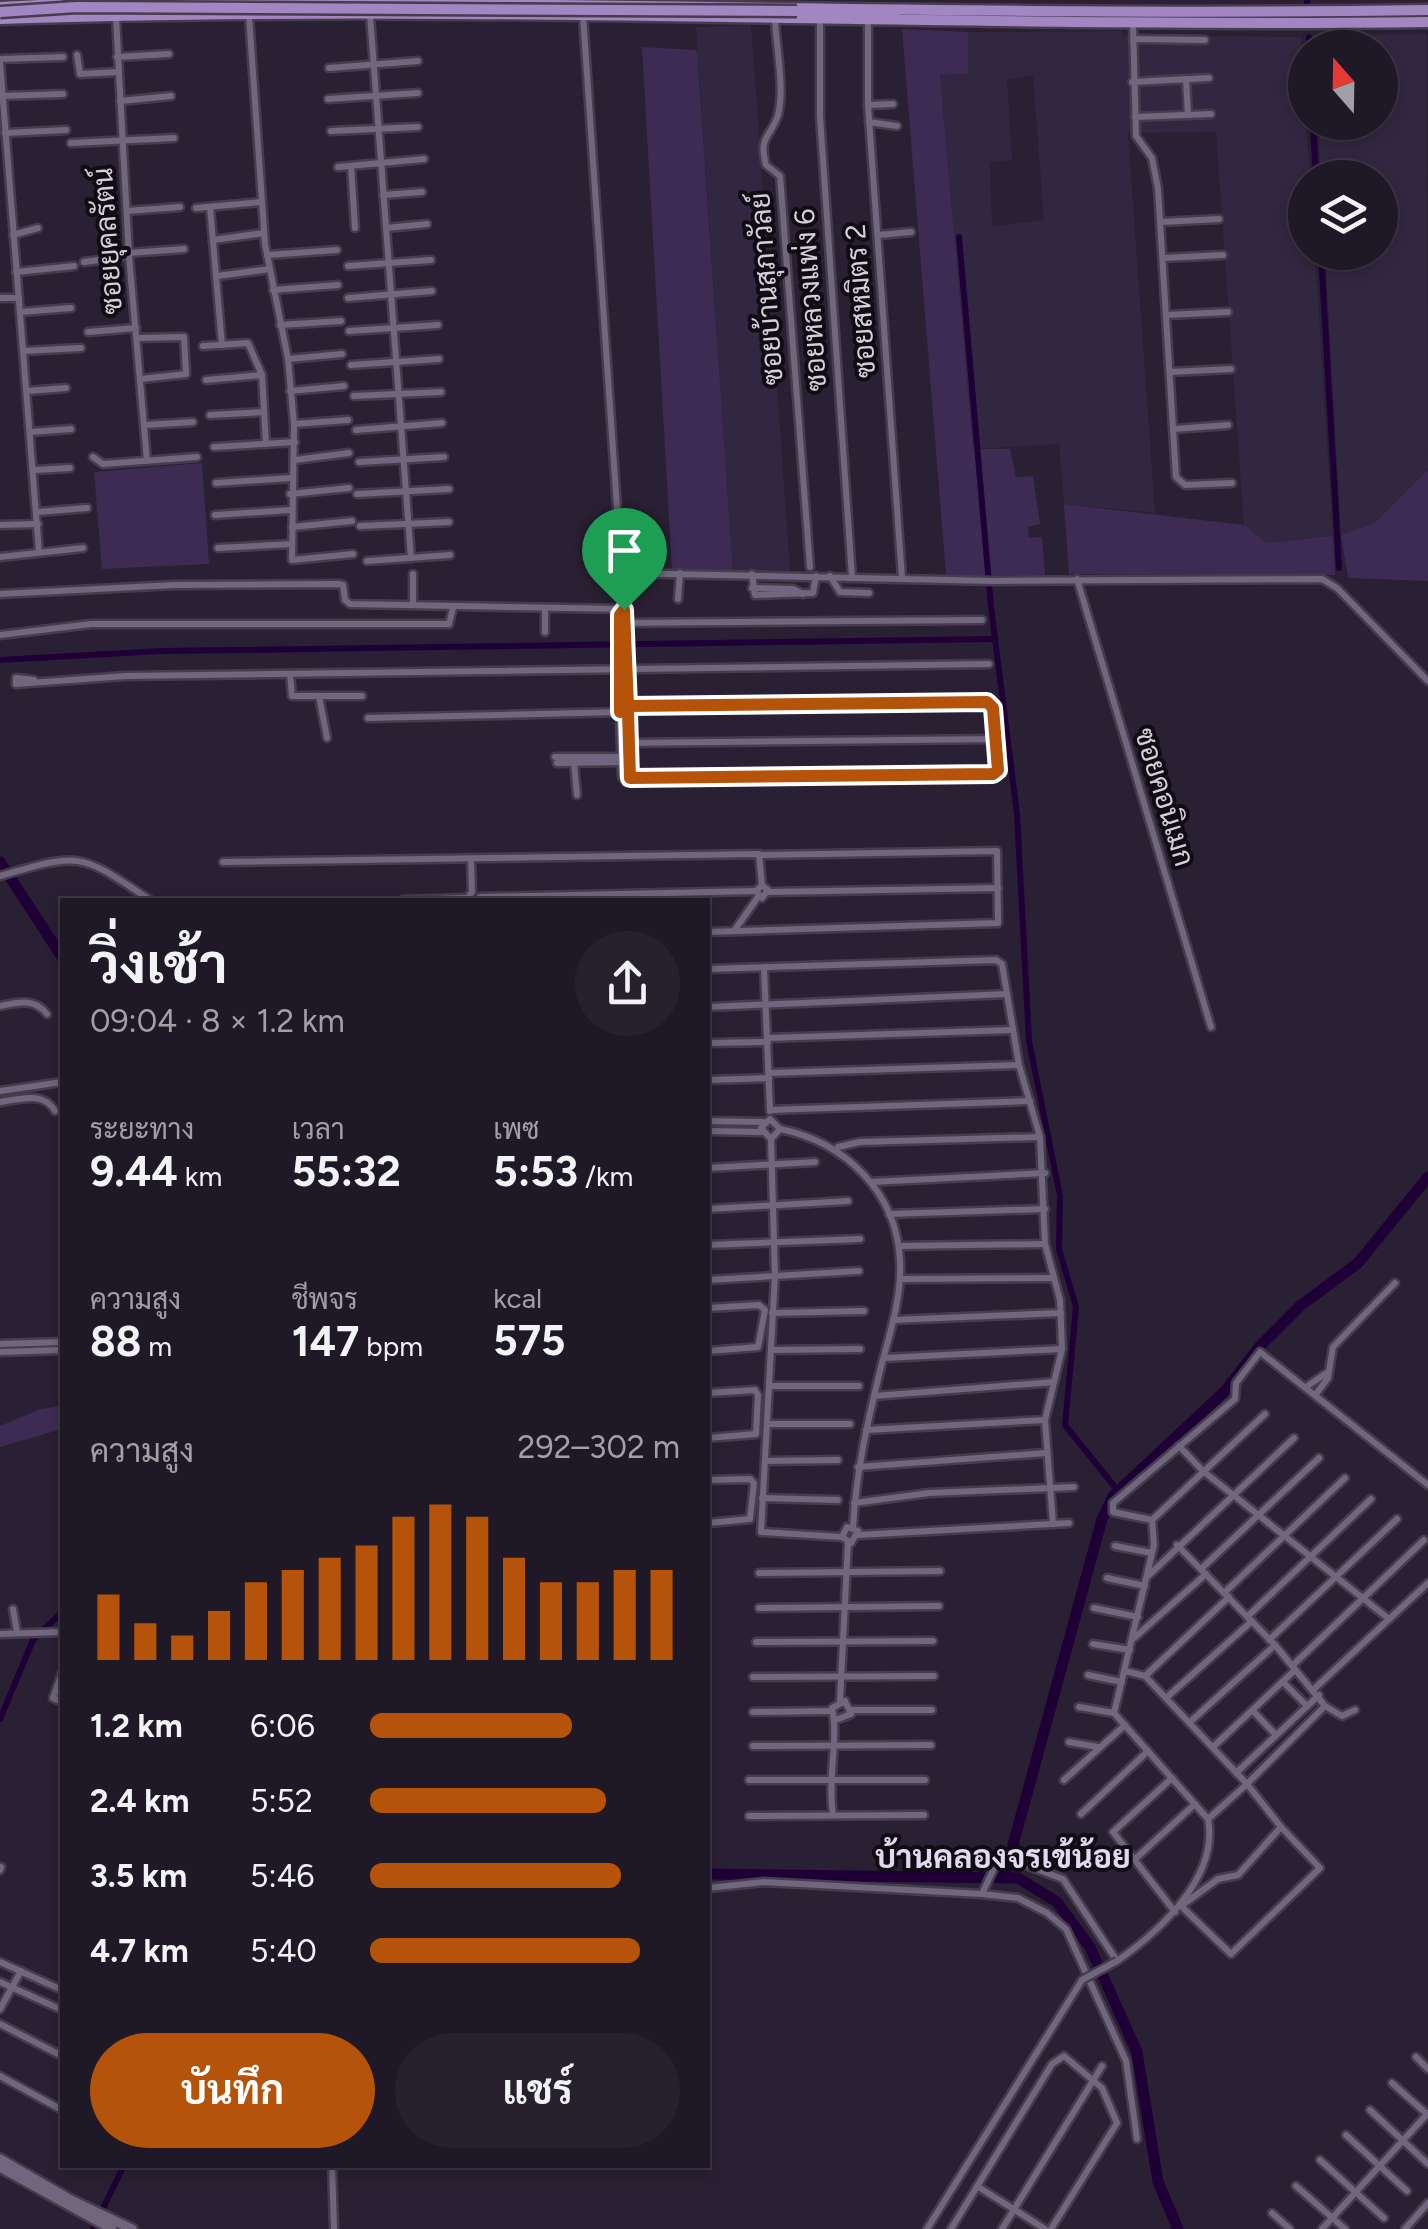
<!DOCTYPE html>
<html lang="th">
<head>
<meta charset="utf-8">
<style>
  body { margin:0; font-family:Figtree,Sarabun,sans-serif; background:#27212e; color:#f1f3f6; height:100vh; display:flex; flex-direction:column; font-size:38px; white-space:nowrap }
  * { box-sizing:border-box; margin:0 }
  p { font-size:32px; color:#a1a0a7 }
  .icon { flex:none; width:55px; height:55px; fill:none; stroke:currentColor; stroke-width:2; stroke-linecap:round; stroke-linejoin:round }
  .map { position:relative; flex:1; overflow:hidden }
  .details { position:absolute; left:60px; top:898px; width:650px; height:1270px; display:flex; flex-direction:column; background:#1f1826; border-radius:0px; box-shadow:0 5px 15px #0003,0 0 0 2px #3c3743 }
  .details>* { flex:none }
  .needle { width:65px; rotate:340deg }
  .buttons { position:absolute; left:1288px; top:30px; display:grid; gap:20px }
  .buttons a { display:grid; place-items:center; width:110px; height:110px; border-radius:50%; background:#1f1826; box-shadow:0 5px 15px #0003,0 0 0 2px #3c3743; font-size:50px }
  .pin { position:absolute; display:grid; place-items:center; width:85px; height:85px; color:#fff; margin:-102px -42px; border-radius:50% 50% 50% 0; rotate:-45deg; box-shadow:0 0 10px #0007 }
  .pin .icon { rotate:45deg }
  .round { display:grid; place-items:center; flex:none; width:105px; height:105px; border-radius:52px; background:#27212e }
  .head { display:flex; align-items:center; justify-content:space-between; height:170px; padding:0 30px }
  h1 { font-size:55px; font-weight:700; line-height:75px }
  .figures { display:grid; grid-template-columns:repeat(3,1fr); gap:15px; height:170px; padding:10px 30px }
  .figures div { display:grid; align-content:center }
  .figures b { font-size:42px; font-weight:700 }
  .figures small { font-size:28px; font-weight:400 }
  .figures p { font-size:28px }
  .chart { height:280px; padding:20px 30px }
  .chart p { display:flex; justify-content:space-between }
  .chart svg { width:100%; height:180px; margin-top:10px; stroke:#b45309; stroke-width:6 }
  .action { display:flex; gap:20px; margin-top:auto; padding:20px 30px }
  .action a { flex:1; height:115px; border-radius:60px; background:#b45309; color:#fff; font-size:40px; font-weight:700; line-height:115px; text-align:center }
  .action a+a { background:#27212e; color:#f1f3f6 }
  ul { padding:0 30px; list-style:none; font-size:32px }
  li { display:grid; grid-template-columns:160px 120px 1fr; align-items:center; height:75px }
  li i { height:25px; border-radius:12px; background:#b45309 }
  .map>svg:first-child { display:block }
</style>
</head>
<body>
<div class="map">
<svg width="1428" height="2229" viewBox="0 0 1428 2229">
  <rect width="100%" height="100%" fill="#292033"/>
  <g fill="#322740" fill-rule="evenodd">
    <path d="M751,25L770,286L790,571H733L696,27Z"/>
    <path d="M1122,31L1123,35L1301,37L1310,177L1305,178V252L1315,253L1333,536L1267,543L1244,525L1216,132L1128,133L1155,513L1064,504L1059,444L973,449L940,75L968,74V32ZM1033,75L1044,220L992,226L990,162L1012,160L1007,80Z"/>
    <path d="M1427,34L1428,470L1375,523L1341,535L1325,253L1380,252V178L1321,177L1318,123L1380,122V48L1313,47V35Z"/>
  </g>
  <g fill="#3e2b53">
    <path d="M902,29L968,32V74L940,75L973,449H1010L1016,477L1033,476L1040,524L1028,527L1029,538L1042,537L1045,575H946Z"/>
    <path d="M642,47L697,50L733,571L672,570Z"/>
    <path d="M202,463L209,564L102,569L94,472Z"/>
    <path d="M1428,470V581L1348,578L1341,535L1375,523Z"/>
    <path d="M1064,504L1244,525L1267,543L1333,536L1335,575L1069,574Z"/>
    <path d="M62,1406V1429L0,1447V1426L41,1409Z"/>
  </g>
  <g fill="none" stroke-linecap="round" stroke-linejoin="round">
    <g stroke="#1e0036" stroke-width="6">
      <path d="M1307,0V3"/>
      <path d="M1309,37V48"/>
      <path d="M1313,122L1316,178"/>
      <path d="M959,237L991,607L1017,814L1029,1041L1060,1196L1059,1249L1076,1307L1065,1425L1118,1491"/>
      <path d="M1321,252L1339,568"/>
      <path d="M0,660L161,651L994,639"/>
      <path d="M0,1719L33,1640L62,1612"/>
      <path d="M93,2229L124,2165"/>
    </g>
    <g stroke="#1e0036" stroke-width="11">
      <path d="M0,862L62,957"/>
      <path d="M708,1874L1018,1878L1057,1902L1090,1947L1137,2052L1158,2182L1178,2229"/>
      <path d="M1004,1878L1102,1519L1113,1496L1225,1391L1259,1347L1300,1306L1358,1263L1428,1177"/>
    </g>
    <defs>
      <g id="street">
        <path d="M370,15L411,558"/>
        <path d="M249,16L265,244L288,359L294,424L292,560L353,554"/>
        <path d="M583,16L624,609"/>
        <path d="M116,18L129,256L147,461"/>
        <path d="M775,19C776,47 785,88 778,115C771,138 758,135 766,165L780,176L810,567"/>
        <path d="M820,20V117L852,577"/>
        <path d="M868,21V105L902,578"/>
        <path d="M1133,24L1136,136L1152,158L1158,189L1176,477L1185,485L1232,483"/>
        <path d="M1133,39L1205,40"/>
        <path d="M77,55L80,74L118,72"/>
        <path d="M117,57L169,54"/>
        <path d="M0,59L63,57"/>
        <path d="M0,62L39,552"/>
        <path d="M329,68L418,61"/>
        <path d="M1186,79L1188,115"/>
        <path d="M1132,82L1209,78"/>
        <path d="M1,96L63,94"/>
        <path d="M328,99L418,93"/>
        <path d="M120,101L171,96"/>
        <path d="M868,105L893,104"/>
        <path d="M1135,117L1211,114"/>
        <path d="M869,122L897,126"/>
        <path d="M331,131L418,127"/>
        <path d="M5,133L66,130"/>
        <path d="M71,143L174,138"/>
        <path d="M351,166L355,228"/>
        <path d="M338,167L424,159"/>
        <path d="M383,195L422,192"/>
        <path d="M210,207L222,345"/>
        <path d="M196,208L261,202"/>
        <path d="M127,211L180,207"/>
        <path d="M1161,222L1219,219"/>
        <path d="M386,228L427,224"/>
        <path d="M13,235L38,228"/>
        <path d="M878,235L911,232"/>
        <path d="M213,240L264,233"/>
        <path d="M129,253L184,249"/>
        <path d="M267,255L337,250"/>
        <path d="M1163,258L1223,255"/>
        <path d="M84,262L129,256"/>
        <path d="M348,266L431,260"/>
        <path d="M16,272L74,266"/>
        <path d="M217,276L270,269"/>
        <path d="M273,290L338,285"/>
        <path d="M0,298H19"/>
        <path d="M348,298L432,291"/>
        <path d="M20,312L71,308"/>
        <path d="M1166,315L1228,312"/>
        <path d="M280,325L341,321"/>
        <path d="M349,331L438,325"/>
        <path d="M88,332L136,328"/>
        <path d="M137,338L184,337L186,374L141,379"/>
        <path d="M203,346L248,343L262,375L266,444"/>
        <path d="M23,351L81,348"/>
        <path d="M288,359L342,354"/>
        <path d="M351,365L439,359"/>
        <path d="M1170,372L1231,369"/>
        <path d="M206,380L262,375"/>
        <path d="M27,391L66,388"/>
        <path d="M290,391L344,386"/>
        <path d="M354,396L441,392"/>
        <path d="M210,415L264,412"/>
        <path d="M294,424L348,420"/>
        <path d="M145,425L193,422"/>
        <path d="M1174,429L1228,425"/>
        <path d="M356,430L442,423"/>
        <path d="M30,432L71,429"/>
        <path d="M214,447L295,442"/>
        <path d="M93,457L103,464L197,457"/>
        <path d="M295,460L349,453"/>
        <path d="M359,462L444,457"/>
        <path d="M34,470L70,468"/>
        <path d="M216,483L291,478"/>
        <path d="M290,494L349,488"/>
        <path d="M357,494L449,489"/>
        <path d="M37,512L87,508"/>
        <path d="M215,515L291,510"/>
        <path d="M0,525L38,524"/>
        <path d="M360,526L449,522"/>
        <path d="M292,527L352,521"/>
        <path d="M218,548L292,544"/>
        <path d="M0,557L83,548"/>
        <path d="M367,561L450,555"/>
        <path d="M621,573L994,581L1322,579L1337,588L1428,681"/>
        <path d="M752,574L755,595L813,593L816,576"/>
        <path d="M830,576L840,592L869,593"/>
        <path d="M1077,579L1211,1027"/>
        <path d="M752,588L793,589L803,594"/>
        <path d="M0,594L174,585L338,584L343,585L345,600L350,604L624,609"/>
        <path d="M678,599L680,573"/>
        <path d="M413,604V574"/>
        <path d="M624,611L630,778L626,782L622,777L618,668Z"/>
        <path d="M620,623L982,620"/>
        <path d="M545,632V610"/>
        <path d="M0,635L91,624H449L453,608"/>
        <path d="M290,674L292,696H362"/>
        <path d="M16,684L126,676L989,664"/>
        <path d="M16,684V678L34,680"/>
        <path d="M319,696L327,738"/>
        <path d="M628,706L987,702L993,708L999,769L993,775L630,778"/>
        <path d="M368,718L621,712"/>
        <path d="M621,743L997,739"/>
        <path d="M555,757H621"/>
        <path d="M557,763L622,762"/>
        <path d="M574,763L577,795"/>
        <path d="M223,862L759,854L762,885L768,890L762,898L756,891L762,885"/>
        <path d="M0,876C82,852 80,853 150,900"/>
        <path d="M768,892L998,888"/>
        <path d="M480,897L756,891"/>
        <path d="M403,900L466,898"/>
        <path d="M466,900L472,892L471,860"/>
        <path d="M734,931L758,897"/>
        <path d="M708,932L998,923L997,851L762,855"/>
        <path d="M764,968L770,1111"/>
        <path d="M708,969L996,960L1002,964L1019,1065L1040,1137L1045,1244L1060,1300L1062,1349L1045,1420L1053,1524"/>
        <path d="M0,1006C18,1002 35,998 47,1014"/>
        <path d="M708,1007L1007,994"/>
        <path d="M768,1038L1012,1030"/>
        <path d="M708,1043L768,1042"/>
        <path d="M769,1073L1019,1065"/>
        <path d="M708,1080L769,1078"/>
        <path d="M0,1091L62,1082"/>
        <path d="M0,1102C20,1099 44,1091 55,1111"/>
        <path d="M770,1110L1030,1101"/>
        <path d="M708,1121L763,1122"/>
        <path d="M780,1129C845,1142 897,1192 900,1261C902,1296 890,1333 881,1367C868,1420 856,1472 853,1527"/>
        <path d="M708,1131L761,1132"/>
        <path d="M771,1139L761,1128L770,1119L780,1129L771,1139L775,1275L761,1532L842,1537L851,1543L858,1531L847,1527L842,1537"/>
        <path d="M838,1147L860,1142L1040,1137"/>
        <path d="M708,1168L815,1162"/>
        <path d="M871,1182L1045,1173"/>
        <path d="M708,1209L848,1201"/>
        <path d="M889,1214L1045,1209"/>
        <path d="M708,1245L860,1239"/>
        <path d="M899,1246L1045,1244"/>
        <path d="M900,1279L1053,1278"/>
        <path d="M708,1280L859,1271"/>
        <path d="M708,1308L759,1305L765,1310L758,1347L708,1351"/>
        <path d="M772,1313L864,1311"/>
        <path d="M893,1320L1061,1313"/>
        <path d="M0,1344L62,1342"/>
        <path d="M771,1350L860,1349"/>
        <path d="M0,1352L62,1350"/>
        <path d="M884,1358L1062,1349"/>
        <path d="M771,1386H859"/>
        <path d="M1306,1387L1328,1372"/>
        <path d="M708,1393L755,1390L758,1395L756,1434L708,1438"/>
        <path d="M1316,1394L1328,1378L1333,1347L1395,1283"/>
        <path d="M874,1396L1054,1382"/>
        <path d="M768,1424H850"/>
        <path d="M866,1430L1045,1420"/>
        <path d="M1179,1446L1203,1471L1389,1619"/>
        <path d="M765,1461L838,1460"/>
        <path d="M858,1467L1046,1453"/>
        <path d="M708,1480L750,1479L754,1483L750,1519L708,1523"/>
        <path d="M762,1498L838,1500"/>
        <path d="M854,1503L929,1493L1074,1487"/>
        <path d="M1152,1520L1113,1512V1503L1235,1399L1236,1383L1260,1352L1428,1485"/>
        <path d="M858,1535L1069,1523"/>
        <path d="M1177,1545L1275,1645L1325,1706"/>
        <path d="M1115,1546L1152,1553"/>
        <path d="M1201,1569L1319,1458"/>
        <path d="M759,1573L940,1571"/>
        <path d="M1148,1576L1294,1438"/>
        <path d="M1107,1578L1145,1586"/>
        <path d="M1224,1593L1345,1478"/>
        <path d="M759,1608L939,1606"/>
        <path d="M1094,1608L1138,1617"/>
        <path d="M13,1609L17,1632"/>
        <path d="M1247,1617L1371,1499"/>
        <path d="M0,1634L62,1632"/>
        <path d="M1134,1638L1206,1574"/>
        <path d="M1269,1640L1397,1519"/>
        <path d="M756,1642L933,1641"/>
        <path d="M1093,1644L1130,1650"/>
        <path d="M1292,1666L1424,1540"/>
        <path d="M1125,1671L1145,1676L1247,1784L1208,1819"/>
        <path d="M62,1673L53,1698L62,1702"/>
        <path d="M1088,1675L1122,1682"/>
        <path d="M1145,1676L1229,1597"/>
        <path d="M753,1677L934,1676"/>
        <path d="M1283,1682L1307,1706"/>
        <path d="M1314,1689L1428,1583"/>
        <path d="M1166,1698L1252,1621"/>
        <path d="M840,1700L848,1542"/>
        <path d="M852,1710H932"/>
        <path d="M1253,1711L1276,1735"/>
        <path d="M753,1712L832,1711"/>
        <path d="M1114,1713L1154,1545L1152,1520L1265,1414"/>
        <path d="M1190,1722L1275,1645"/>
        <path d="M1069,1742L1098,1747"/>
        <path d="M753,1746L931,1745"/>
        <path d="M1213,1747L1295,1670"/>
        <path d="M1236,1773L1319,1695"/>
        <path d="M1172,1778L1113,1832L1175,1912"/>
        <path d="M749,1780H925"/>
        <path d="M1064,1780L1125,1725"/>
        <path d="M1081,1814L1148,1751"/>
        <path d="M833,1815C827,1779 839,1739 832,1708L845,1701L851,1714L838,1719"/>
        <path d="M749,1816L924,1815"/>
        <path d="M1281,1827L1320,1868L1231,1954L1181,1906L1218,1879L1238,1875Z"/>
        <path d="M1281,1827L1247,1784L1325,1706L1342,1716L1355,1710"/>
        <path d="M1134,1860L1195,1804"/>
        <path d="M0,1870L1,1867"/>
        <path d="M708,1888L764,1882L982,1894L1000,1855L1063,1879L1117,1961C1160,1931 1219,1877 1208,1819L1114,1713L1079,1707"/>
        <path d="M982,1894L1018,1898L1047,1913L1066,1929L1126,2061L1137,2139"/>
        <path d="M0,1962L62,1990"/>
        <path d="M0,1982L62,2010"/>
        <path d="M0,2009L21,1971"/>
        <path d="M0,2024L62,2056"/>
        <path d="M1416,2057L1428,2069"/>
        <path d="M0,2076L62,2110"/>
        <path d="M1392,2083L1428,2115"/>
        <path d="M1370,2110L1428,2164"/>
        <path d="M1346,2135L1407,2191"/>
        <path d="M1320,2160L1384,2218"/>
        <path d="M332,2165L334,2229"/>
        <path d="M977,2186L1045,2229"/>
        <path d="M1296,2186L1345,2229"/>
        <path d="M1272,2213L1290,2229"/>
        <path d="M927,2229L1082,1980"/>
        <path d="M951,2229L1052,2064L1064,2056L1102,2088L1117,2123L1051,2229"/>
        <path d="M1002,2229L1102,2066"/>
        <path d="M1322,2229L1428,2113"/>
        <path d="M1405,2229L1428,2203"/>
      </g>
      <g id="secondary">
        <path d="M0,2159L69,2199L132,2229"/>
        <path d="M0,2167L112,2229"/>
      </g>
      <g id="primary">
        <path d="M136,3C567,0 997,17 1428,10"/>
        <path d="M0,7L59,4"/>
        <path d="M797,11L895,12"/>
        <path d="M0,19C476,3 952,28 1428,22"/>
      </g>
    </defs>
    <use href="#street" stroke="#453c4c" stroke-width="11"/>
    <use href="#secondary" stroke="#453c4c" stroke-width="14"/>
    <use href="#primary" stroke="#453c4c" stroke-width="15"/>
    <use href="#street" stroke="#70667d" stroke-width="6"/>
    <use href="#secondary" stroke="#70667d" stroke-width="9"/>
    <use href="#primary" stroke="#a286c2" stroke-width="10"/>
    <defs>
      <path id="street-bridge" d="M1082,1980L1117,1961"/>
      <path id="primary-bridge" d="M0,12L77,7L797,11"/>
    </defs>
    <use href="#street-bridge" stroke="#453c4c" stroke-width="11" stroke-linecap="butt"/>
    <use href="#primary-bridge" stroke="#453c4c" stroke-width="15" stroke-linecap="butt"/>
    <use href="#street-bridge" stroke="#70667d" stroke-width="6"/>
    <use href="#primary-bridge" stroke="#a286c2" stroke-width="10"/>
  </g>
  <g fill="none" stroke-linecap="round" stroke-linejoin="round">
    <defs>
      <path id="route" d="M624,610L628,706L987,702L993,708L998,770L993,774L630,778L628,712H620V615Z"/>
    </defs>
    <use href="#route" stroke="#fff" stroke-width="20"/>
    <use href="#route" stroke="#b45309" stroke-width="12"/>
  </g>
  <g text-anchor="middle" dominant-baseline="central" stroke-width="8" stroke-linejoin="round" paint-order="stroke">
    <g font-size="28" fill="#d5cfdc" stroke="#100c14">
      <text transform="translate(107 241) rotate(-94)">ซอยยุคลรัตน์</text>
      <text transform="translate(766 289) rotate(-94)">ซอยบ้านสุภาวัลย์</text>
      <text transform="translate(810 300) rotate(-94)">ซอยหลวงแพ่ง 6</text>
      <text transform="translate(860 301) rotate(-94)">ซอยสหมิตร 2</text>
      <text transform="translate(1165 797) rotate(73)">ซอยคอนิเมก</text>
    </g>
    <g font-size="32" font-weight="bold" fill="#e3d8f2" stroke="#100c14">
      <text x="1003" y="1857">บ้านคลองจรเข้น้อย</text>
    </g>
  </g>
</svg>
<div class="buttons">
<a><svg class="needle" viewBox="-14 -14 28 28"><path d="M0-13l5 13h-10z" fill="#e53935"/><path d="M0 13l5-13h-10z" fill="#a1a0a7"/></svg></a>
<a><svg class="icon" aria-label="layers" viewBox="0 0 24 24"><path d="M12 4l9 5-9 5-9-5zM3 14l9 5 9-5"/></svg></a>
</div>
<div class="pin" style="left:624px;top:610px;background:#1e9e55"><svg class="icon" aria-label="arrive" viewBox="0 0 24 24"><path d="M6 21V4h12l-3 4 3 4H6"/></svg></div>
<section class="details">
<div class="head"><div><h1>วิ่งเช้า</h1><p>09:04 · 8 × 1.2 km</p></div><a class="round"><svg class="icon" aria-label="share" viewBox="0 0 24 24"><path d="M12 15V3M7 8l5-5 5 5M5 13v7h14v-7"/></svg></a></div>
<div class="figures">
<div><p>ระยะทาง</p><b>9.44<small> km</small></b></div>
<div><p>เวลา</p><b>55:32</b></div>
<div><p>เพซ</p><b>5:53<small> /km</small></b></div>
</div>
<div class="figures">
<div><p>ความสูง</p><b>88<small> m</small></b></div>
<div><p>ชีพจร</p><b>147<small> bpm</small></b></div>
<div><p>kcal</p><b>575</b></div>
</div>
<div class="chart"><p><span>ความสูง</span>292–302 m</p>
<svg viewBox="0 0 160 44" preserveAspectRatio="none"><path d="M5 44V28M15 44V35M25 44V38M35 44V32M45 44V25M55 44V22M65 44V19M75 44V16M85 44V9M95 44V6M105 44V9M115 44V19M125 44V25M135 44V25M145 44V22M155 44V22"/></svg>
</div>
<ul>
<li><b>1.2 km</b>6:06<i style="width:65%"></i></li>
<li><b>2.4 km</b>5:52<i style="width:76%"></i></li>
<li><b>3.5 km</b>5:46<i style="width:81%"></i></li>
<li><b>4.7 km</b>5:40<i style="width:87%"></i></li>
</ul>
<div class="action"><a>บันทึก</a><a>แชร์</a></div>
</section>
</div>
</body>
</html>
